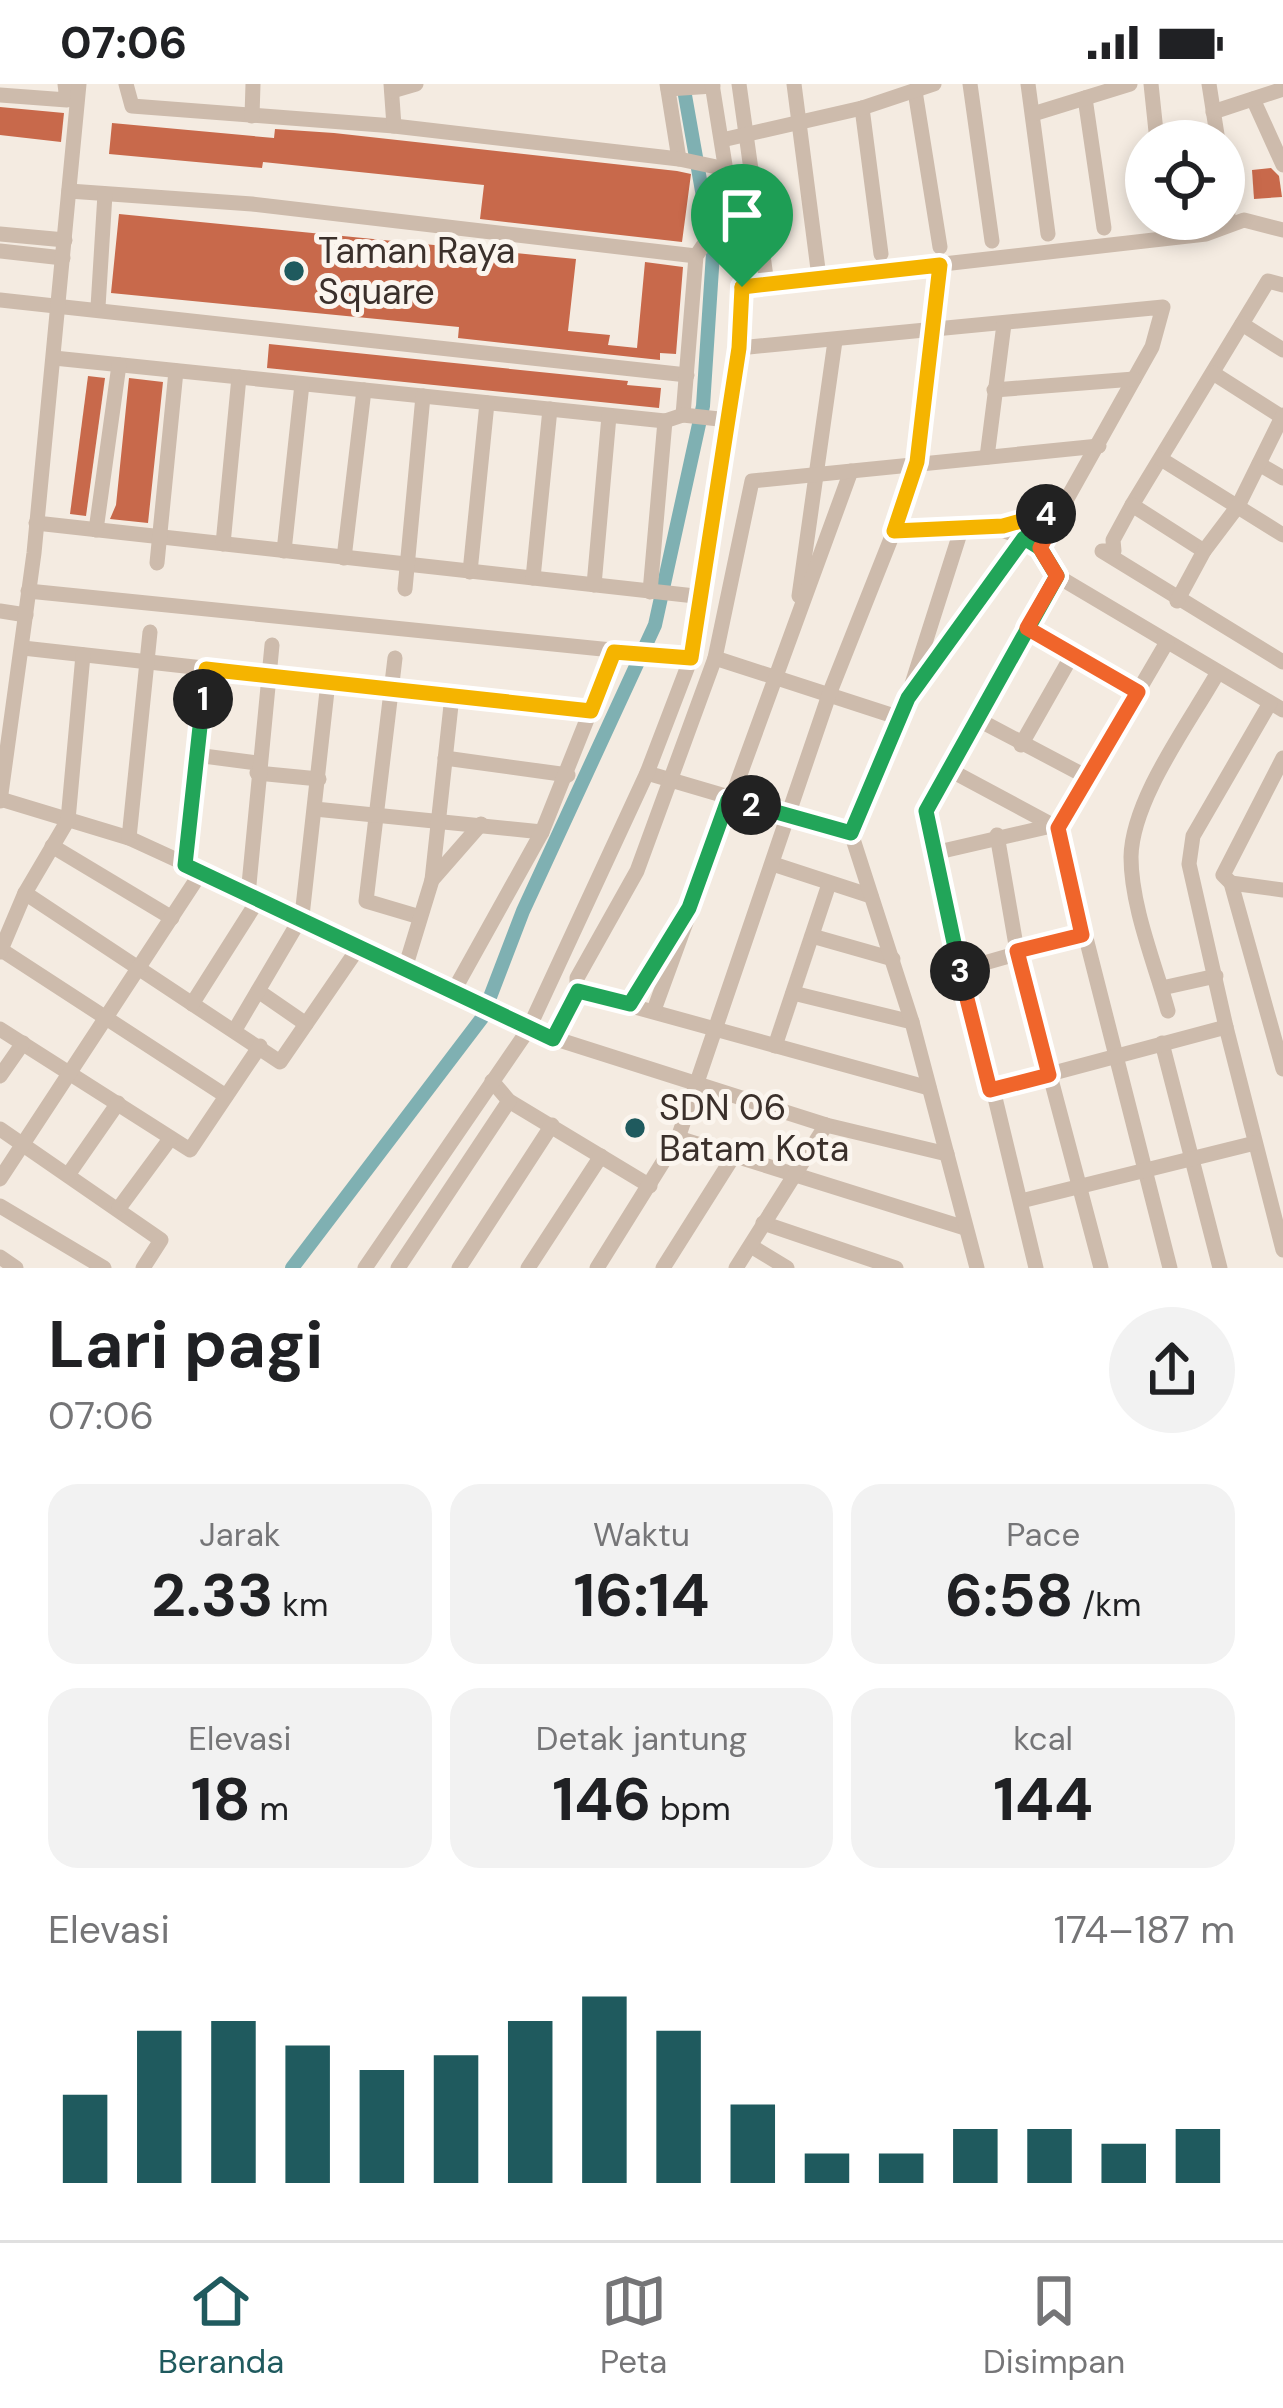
<!DOCTYPE html>
<html lang="id">
<head>
<meta charset="utf-8">
<style>
  body { margin:0; font-family:"DM Sans",sans-serif; background:#f2f2f2; color:#202124; height:100vh; display:flex; flex-direction:column; font-size:45px; white-space:nowrap }
  * { box-sizing:border-box; margin:0 }
  p { font-size:39px; color:#757577 }
  .icon { flex:none; width:66px; height:66px; fill:none; stroke:currentColor; stroke-width:2; stroke-linecap:round; stroke-linejoin:round }
  .map { position:relative; height:1184px; overflow:hidden }
  .drawer { display:flex; flex-direction:column; background:#fff; flex:1 }
  .drawer>* { flex:none }
  .tools { position:absolute; left:1125px; top:36px; display:grid; gap:24px }
  .tools a { display:grid; place-items:center; width:120px; height:120px; border-radius:50%; background:#fff; box-shadow:0 6px 18px #0003; font-size:60px }
  .pin { position:absolute; display:grid; place-items:center; width:102px; height:102px; color:#fff; margin:-123px -51px; border-radius:50% 50% 50% 0; rotate:-45deg; box-shadow:0 0 12px #0007 }
  .pin .icon { rotate:45deg }
  .km { position:absolute; width:60px; height:60px; margin:-30px; border-radius:50%; background:#222; color:#fff; font-size:33px; line-height:60px; text-align:center }
  .round { display:grid; place-items:center; flex:none; width:126px; height:126px; border-radius:63px; background:#f2f2f2 }
  .head { display:flex; align-items:center; justify-content:space-between; height:204px; padding:0 48px }
  h1 { font-size:66px; font-weight:700; line-height:90px }
  .stats { display:grid; grid-template-columns:repeat(3,1fr); gap:18px; height:204px; padding:12px 48px }
  .stats div { display:grid; align-content:center; border-radius:30px; background:#f2f2f2; text-align:center }
  .stats b { font-size:60px; font-weight:700 }
  .stats small { font-size:33px; font-weight:400 }
  .stats p { font-size:33px }
  .chart { height:336px; padding:24px 48px }
  .chart p { display:flex; justify-content:space-between }
  .chart svg { width:100%; height:216px; margin-top:12px; stroke:#1f5a5e; stroke-width:6 }
  .status { display:flex; justify-content:space-between; align-items:center; height:84px; padding:0 60px; background:#fff; direction:ltr }
  .status svg { height:33px; fill:currentColor }
  .tab-bar { display:flex; justify-content:space-around; align-items:center; height:168px; border-top:3px solid #e0e0e0; background:#fff; font-size:33px; color:#757577 }
  .tab-bar a { display:grid; justify-items:center; gap:6px }
  .tab-bar .active { color:#1f5a5e }
  .map>svg:first-child { display:block }
</style>
</head>
<body>
<div class="status"><b>07:06</b><svg viewBox="0 0 49 12"><path d="M0 12V9h3v3zM5 12V6h3v6zM10 12V3h3v9zM15 12V0h3v12zM26 1h20v11H26zM47 4h2v5h-2z"/></svg></div>
<div class="map">
<svg width="1283" height="1184" viewBox="0 0 1283 1184">
  <rect width="100%" height="100%" fill="#f4ebe1"/>
  <g fill="none" stroke-linecap="round" stroke-linejoin="round">
    <path stroke="#7fb0b2" stroke-width="14" d="M292,1184L482,934L523,827L655,541L703,322L713,169L683,0"/>
  </g>
  <g fill="#c8694b">
    <path d="M0,23L64,29L61,58L0,51Z"/>
    <path d="M112,39L274,54L275,45L334,49L677,87L691,90L682,158L480,135L484,101L263,78L262,84L109,70Z"/>
    <path d="M1271,84L1279,92L1282,113L1254,115L1252,86Z"/>
    <path d="M119,130L576,175L568,247L610,251L608,261L637,264L645,178L683,183L676,270L660,269V276L458,254L459,243L111,209Z"/>
    <path d="M269,260L628,297L627,301L661,304L659,324L267,284Z"/>
    <path d="M88,292L105,294L86,432L70,430Z"/>
    <path d="M129,294L163,298L148,439L110,435L116,421Z"/>
  </g>
  <g fill="none" stroke-linecap="round" stroke-linejoin="round">
    <g stroke="#cdbbac" stroke-width="15">
      <path d="M126,0L132,22L394,42L679,75L667,0"/>
      <path d="M391,0L394,42"/>
      <path d="M739,0L767,200"/>
      <path d="M794,0L819,193"/>
      <path d="M970,0L992,157"/>
      <path d="M1028,0L1048,150"/>
      <path d="M1151,0L1157,57"/>
      <path d="M1209,0L1218,57"/>
      <path d="M668,5L713,2"/>
      <path d="M392,7L416,0"/>
      <path d="M915,7L940,163"/>
      <path d="M0,11L67,16L65,0"/>
      <path d="M1085,14L1104,144"/>
      <path d="M1253,15L1283,81"/>
      <path d="M862,24L881,170"/>
      <path d="M1213,28L1283,5"/>
      <path d="M1033,30L1130,0"/>
      <path d="M252,32L253,0"/>
      <path d="M722,56L862,24L934,0"/>
      <path d="M679,75L726,85"/>
      <path d="M1224,102L1229,139"/>
      <path d="M69,107L252,120L696,172"/>
      <path d="M0,150L65,156"/>
      <path d="M0,167L63,174"/>
      <path d="M1283,201L1268,197L1132,421L1113,456L1114,467H1102L1283,578"/>
      <path d="M742,203L1206,150L1244,136L1283,146"/>
      <path d="M0,216L687,291"/>
      <path d="M98,223L105,110"/>
      <path d="M1242,240L1283,266"/>
      <path d="M739,264L1163,223L1152,263L1040,463"/>
      <path d="M54,274L665,337"/>
      <path d="M1213,289L1282,333"/>
      <path d="M994,306L1134,295"/>
      <path d="M683,331L696,172L705,159L736,152"/>
      <path d="M987,373L1004,240"/>
      <path d="M1161,375L1283,451"/>
      <path d="M1259,380L1283,394"/>
      <path d="M1132,421L1204,467"/>
      <path d="M36,439L704,513"/>
      <path d="M1003,443L1062,423"/>
      <path d="M96,446L119,281"/>
      <path d="M894,447C962,443 1017,425 1057,492L1283,626"/>
      <path d="M223,460L239,293"/>
      <path d="M284,467L302,300"/>
      <path d="M344,474L364,306"/>
      <path d="M157,479L176,287"/>
      <path d="M470,488L487,319"/>
      <path d="M533,494L550,325"/>
      <path d="M594,501L609,332"/>
      <path d="M405,505L423,312"/>
      <path d="M28,507L691,574"/>
      <path d="M650,508L665,337L683,331L728,336"/>
      <path d="M799,512L835,257"/>
      <path d="M1177,517L1204,467L1238,422L1283,331"/>
      <path d="M0,527L26,531"/>
      <path d="M1027,545L1138,608"/>
      <path d="M1167,558L1058,744L1170,1184"/>
      <path d="M23,564L591,627"/>
      <path d="M395,574L366,817L420,833"/>
      <path d="M715,574L897,633"/>
      <path d="M912,600L962,443"/>
      <path d="M975,634L1089,694"/>
      <path d="M1021,661L1071,573"/>
      <path d="M196,671L257,679"/>
      <path d="M445,674L568,691"/>
      <path d="M1283,674L1223,791L1231,799L1283,985"/>
      <path d="M946,684L1058,744"/>
      <path d="M257,689L319,695"/>
      <path d="M647,689L851,749"/>
      <path d="M0,715L129,754L406,881L528,946L826,1041L947,1070"/>
      <path d="M0,717L34,469L79,0"/>
      <path d="M315,725L542,748"/>
      <path d="M997,751L1017,867L1101,1184"/>
      <path d="M129,754L150,548"/>
      <path d="M52,762L172,834"/>
      <path d="M934,769L1047,743"/>
      <path d="M773,780L871,812"/>
      <path d="M185,781L207,585"/>
      <path d="M432,796L452,612"/>
      <path d="M1231,799L1283,806"/>
      <path d="M25,809L280,978L361,860"/>
      <path d="M248,811L272,561"/>
      <path d="M812,852L893,875"/>
      <path d="M0,865L226,1012"/>
      <path d="M0,868L25,809L68,736L83,571"/>
      <path d="M406,881L432,796L481,740"/>
      <path d="M960,886L1082,851"/>
      <path d="M1162,904L1216,892"/>
      <path d="M258,907L306,940"/>
      <path d="M577,907L929,1004"/>
      <path d="M453,908L542,748L614,568"/>
      <path d="M793,909L912,938"/>
      <path d="M192,920L258,816"/>
      <path d="M630,920L672,851"/>
      <path d="M654,926L851,387"/>
      <path d="M1168,927C1155,880 1131,822 1131,773C1132,715 1190,638 1218,588"/>
      <path d="M1226,943L1283,1166"/>
      <path d="M236,944L302,832L328,598"/>
      <path d="M0,945L190,1066L260,962"/>
      <path d="M553,955L577,907V894L637,787L715,574L752,397L1099,362"/>
      <path d="M1162,959L1220,1184"/>
      <path d="M775,962L829,800"/>
      <path d="M0,992L23,959"/>
      <path d="M492,997L509,1017L650,1102"/>
      <path d="M990,1006L1226,943L1189,780L1193,752L1270,619"/>
      <path d="M0,1045L161,1156L143,1184"/>
      <path d="M678,1054L965,1144"/>
      <path d="M68,1091L118,1019"/>
      <path d="M0,1095L200,790"/>
      <path d="M1021,1117L1255,1059"/>
      <path d="M0,1122L104,1184"/>
      <path d="M119,1124L170,1055"/>
      <path d="M763,1139L896,1184"/>
      <path d="M751,1162L787,1184"/>
      <path d="M0,1173L16,1184"/>
      <path d="M365,1184L528,946L647,689L691,574L704,513L743,231L742,187L712,0"/>
      <path d="M398,1184L509,1017"/>
      <path d="M459,1184L552,1041"/>
      <path d="M528,1184L601,1072"/>
      <path d="M597,1184L678,1054L830,608L894,447L917,378L940,181"/>
      <path d="M663,1184L733,1073"/>
      <path d="M736,1184L826,1041"/>
      <path d="M977,1184L912,938L851,749L908,614L1025,454"/>
      <path d="M1036,1184L926,727L1057,492"/>
    </g>
  </g>
  <g fill="none" stroke-linecap="round" stroke-linejoin="round">
    <defs>
      <path id="split-1" d="M203,615L206,585L591,627L614,568L691,574L739,264L742,203"/>
      <path id="split-2" d="M203,615L185,781L553,955L578,907L630,920L689,824L728,716L751,721"/>
      <path id="split-3" d="M751,721L851,749L908,614L1024,454L1040,464L1057,492L926,727L960,887"/>
      <path id="split-4" d="M960,887L990,1006L1049,991L1017,867L1082,851L1058,744L1138,608L1027,544L1057,492L1040,464L1062,423L1046,430"/>
      <path id="split-5" d="M742,203L940,181L917,378L894,447L1003,442L1046,430"/>
    </defs>
    <use href="#split-1" stroke="#fff" stroke-width="24"/>
    <use href="#split-2" stroke="#fff" stroke-width="24"/>
    <use href="#split-3" stroke="#fff" stroke-width="24"/>
    <use href="#split-4" stroke="#fff" stroke-width="24"/>
    <use href="#split-5" stroke="#fff" stroke-width="24"/>
    <use href="#split-1" stroke="#f5b400" stroke-width="15"/>
    <use href="#split-2" stroke="#22a559" stroke-width="15"/>
    <use href="#split-3" stroke="#22a559" stroke-width="15"/>
    <use href="#split-4" stroke="#f0652b" stroke-width="15"/>
    <use href="#split-5" stroke="#f5b400" stroke-width="15"/>
  </g>
  <g fill="#1f5a5e" stroke="#fbf5ee" stroke-width="4.5">
    <circle cx="294" cy="187" r="12"/>
    <circle cx="635" cy="1044" r="12"/>
  </g>
  <g text-anchor="middle" dominant-baseline="central" stroke-width="10" stroke-linejoin="round" paint-order="stroke">
    <g font-size="36" fill="#3b302b" stroke="#fbf5ee" text-anchor="start">
      <text x="318" y="166">Taman Raya<tspan x="318" dy="41">Square</tspan></text>
      <text x="659" y="1023">SDN 06<tspan x="659" dy="41">Batam Kota</tspan></text>
    </g>
  </g>
</svg>
<div class="tools">
<a><svg class="icon" aria-label="locate" viewBox="0 0 24 24"><circle cx="12" cy="12" r="6"/><path d="M12 2v4M12 18v4M2 12h4M18 12h4"/></svg></a>
</div>
<div class="pin" style="left:742px;top:203px;background:#1e9e55"><svg class="icon" aria-label="arrive" viewBox="0 0 24 24"><path d="M6 21V4h12l-3 4 3 4H6"/></svg></div>
<b class="km" style="left:203px;top:615px">1</b>
<b class="km" style="left:751px;top:721px">2</b>
<b class="km" style="left:960px;top:887px">3</b>
<b class="km" style="left:1046px;top:430px">4</b>
</div>
<section class="drawer">
<div class="head"><div><h1>Lari pagi</h1><p>07:06</p></div><a class="round"><svg class="icon" aria-label="share" viewBox="0 0 24 24"><path d="M12 15V3M7 8l5-5 5 5M5 13v7h14v-7"/></svg></a></div>
<div class="stats">
<div><p>Jarak</p><b>2.33<small> km</small></b></div>
<div><p>Waktu</p><b>16:14</b></div>
<div><p>Pace</p><b>6:58<small> /km</small></b></div>
</div>
<div class="stats">
<div><p>Elevasi</p><b>18<small> m</small></b></div>
<div><p>Detak jantung</p><b>146<small> bpm</small></b></div>
<div><p>kcal</p><b>144</b></div>
</div>
<div class="chart"><p><span>Elevasi</span>174–187 m</p>
<svg viewBox="0 0 160 44" preserveAspectRatio="none"><path d="M5 44V26M15 44V13M25 44V11M35 44V16M45 44V21M55 44V18M65 44V11M75 44V6M85 44V13M95 44V28M105 44V38M115 44V38M125 44V33M135 44V33M145 44V36M155 44V33"/></svg>
</div>
</section>
<nav class="tab-bar">
<a class="active"><svg class="icon" aria-label="home" viewBox="0 0 24 24"><path d="M3 11l9-7 9 7M6 9v11h12V9"/></svg>Beranda</a>
<a><svg class="icon" aria-label="map" viewBox="0 0 24 24"><path d="M3 6l6-2 6 2 6-2v14l-6 2-6-2-6 2zM9 4v14M15 6v14"/></svg>Peta</a>
<a><svg class="icon" aria-label="saved" viewBox="0 0 24 24"><path d="M7 4h10v16l-5-4-5 4z"/></svg>Disimpan</a>
</nav>
</body>
</html>
